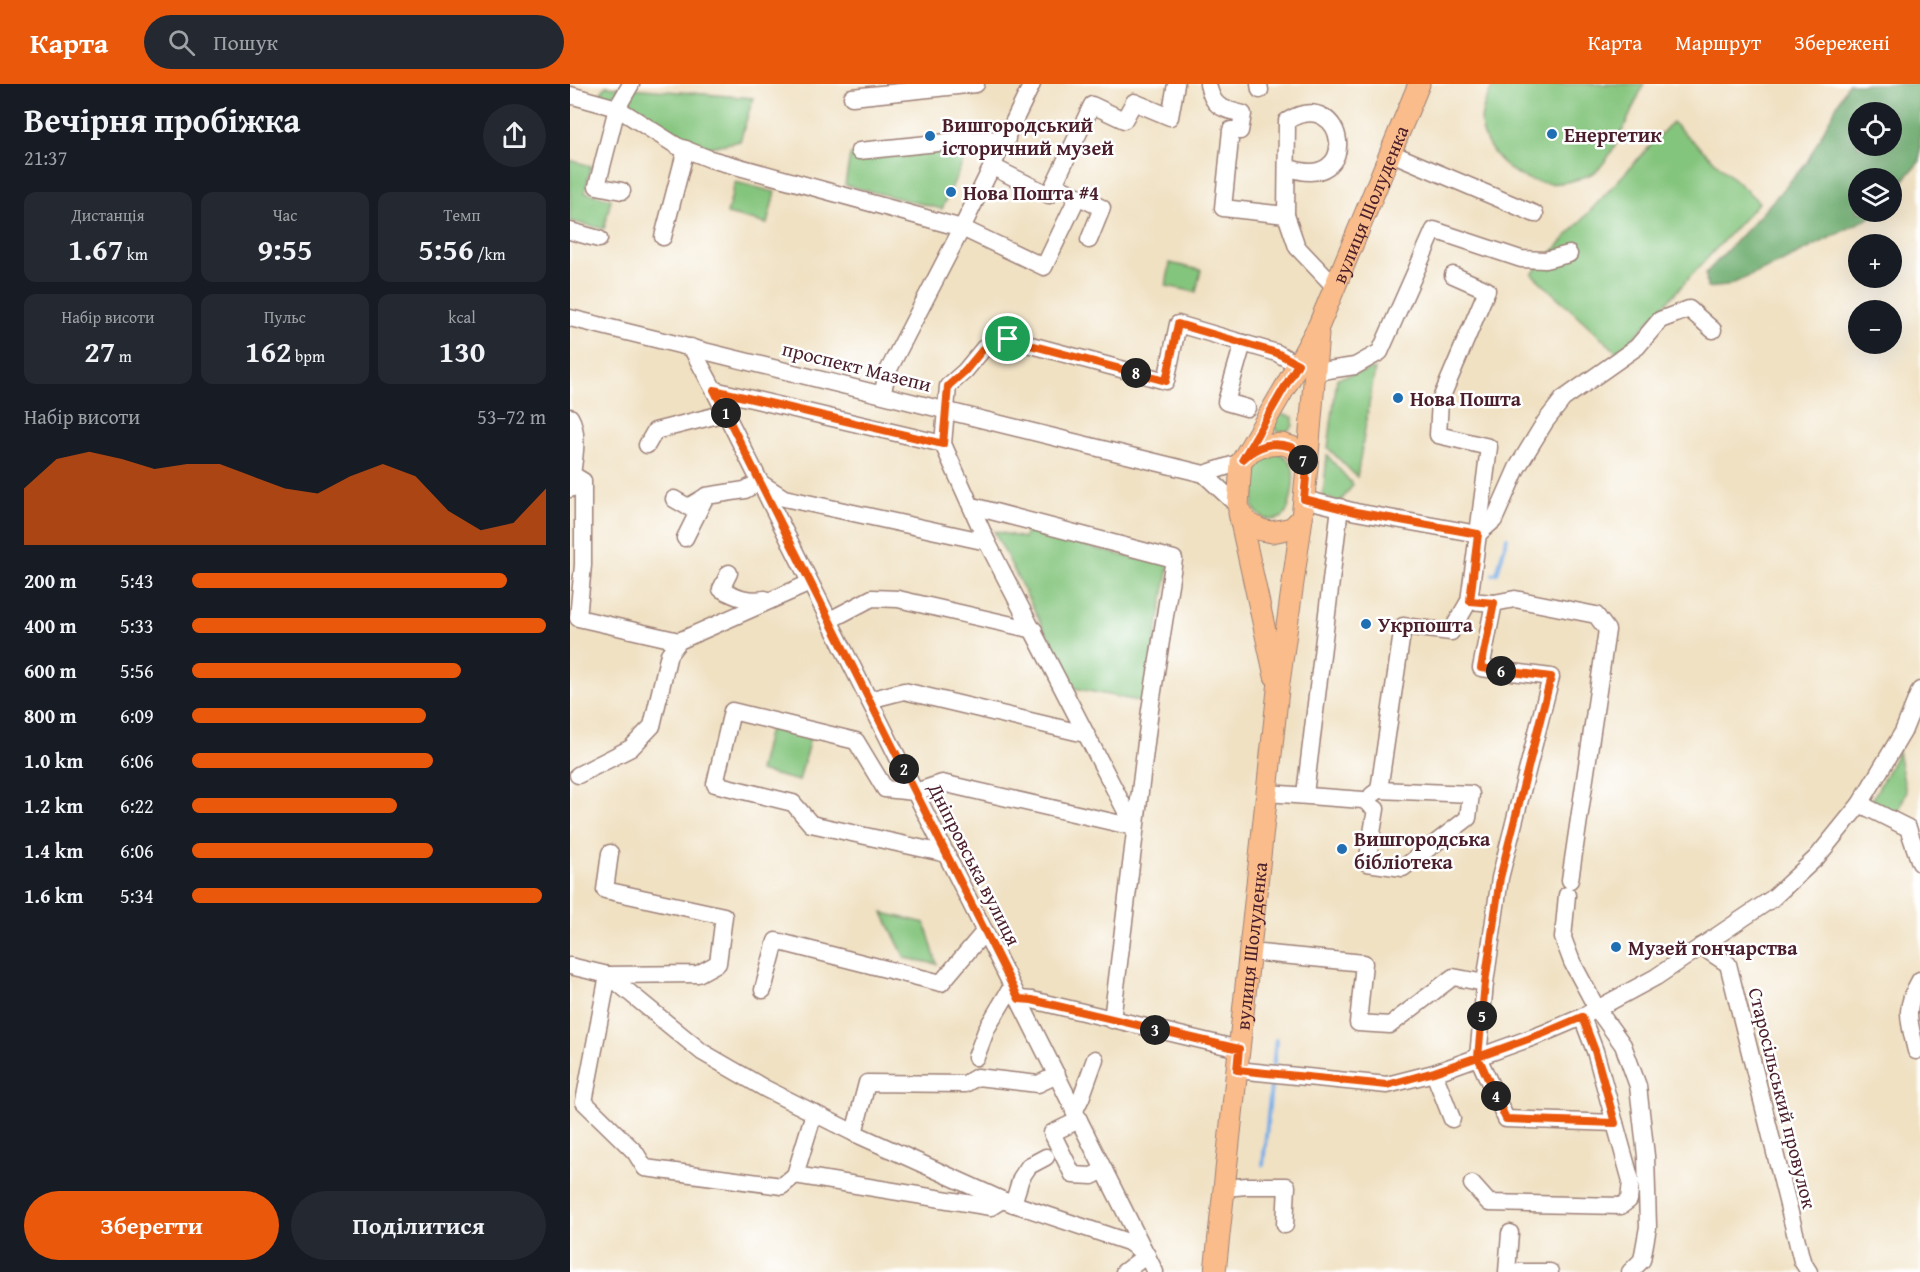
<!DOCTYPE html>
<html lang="uk">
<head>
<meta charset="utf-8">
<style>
  body { margin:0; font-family:"Gentium Book Plus",serif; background:#242831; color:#f1f3f6; height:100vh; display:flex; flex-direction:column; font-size:22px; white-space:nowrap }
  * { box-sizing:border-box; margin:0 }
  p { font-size:20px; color:#9ea1a6 }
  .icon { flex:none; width:33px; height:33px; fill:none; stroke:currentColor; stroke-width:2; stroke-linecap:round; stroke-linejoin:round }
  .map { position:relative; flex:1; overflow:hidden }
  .side { display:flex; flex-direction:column; background:#171b24; width:570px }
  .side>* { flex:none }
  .fabs { position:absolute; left:1278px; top:18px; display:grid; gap:12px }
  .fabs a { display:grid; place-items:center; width:54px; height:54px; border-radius:50%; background:#171b24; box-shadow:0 6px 24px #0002; font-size:30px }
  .pin { position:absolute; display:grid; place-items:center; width:51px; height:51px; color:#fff; margin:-26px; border:3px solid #fff; border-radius:50%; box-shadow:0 2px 6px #0007 }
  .km { position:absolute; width:30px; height:30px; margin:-15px; border-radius:50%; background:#222; color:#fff; font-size:16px; line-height:30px; text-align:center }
  .round { display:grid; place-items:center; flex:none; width:63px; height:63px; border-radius:32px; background:#242831 }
  .overview { display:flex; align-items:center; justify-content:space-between; height:102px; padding:0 24px }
  h1 { font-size:33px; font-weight:700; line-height:45px }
  .metrics { display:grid; grid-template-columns:repeat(3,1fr); gap:9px; height:102px; padding:6px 24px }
  .metrics div { display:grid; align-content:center; border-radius:12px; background:#242831; text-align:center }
  .metrics b { font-size:30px; font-weight:700 }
  .metrics small { font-size:16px; font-weight:400 }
  .metrics p { font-size:16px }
  .chart { height:168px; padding:12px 24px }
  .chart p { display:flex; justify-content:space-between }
  .chart svg { width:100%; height:108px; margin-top:6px; fill:#ea580c; opacity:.7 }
  .button { display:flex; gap:12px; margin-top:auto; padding:12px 24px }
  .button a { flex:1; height:69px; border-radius:36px; background:#ea580c; color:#fff; font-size:24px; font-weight:700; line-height:69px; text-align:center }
  .button a+a { background:#242831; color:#f1f3f6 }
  ul { padding:0 24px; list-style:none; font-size:20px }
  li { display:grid; grid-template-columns:96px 72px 1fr; align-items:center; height:45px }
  li i { height:15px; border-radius:8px; background:#ea580c }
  header { display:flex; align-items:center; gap:36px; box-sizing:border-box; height:84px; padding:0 30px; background:#ea580c; color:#fff }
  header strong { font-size:28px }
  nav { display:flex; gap:33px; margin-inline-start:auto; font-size:21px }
  .search { width:420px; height:54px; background:#242831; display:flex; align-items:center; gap:15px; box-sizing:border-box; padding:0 21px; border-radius:33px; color:#9ea1a6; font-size:22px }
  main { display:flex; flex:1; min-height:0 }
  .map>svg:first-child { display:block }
</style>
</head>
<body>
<header>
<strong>Карта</strong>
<div class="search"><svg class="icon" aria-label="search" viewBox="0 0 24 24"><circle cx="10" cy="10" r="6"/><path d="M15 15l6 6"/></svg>Пошук</div>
<nav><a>Карта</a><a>Маршрут</a><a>Збережені</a></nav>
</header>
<main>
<section class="side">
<div class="overview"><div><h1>Вечірня пробіжка</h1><p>21:37</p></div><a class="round"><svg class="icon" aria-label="share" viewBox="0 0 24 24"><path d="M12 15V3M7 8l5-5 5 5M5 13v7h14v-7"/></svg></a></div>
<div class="metrics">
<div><p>Дистанція</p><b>1.67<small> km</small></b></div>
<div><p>Час</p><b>9:55</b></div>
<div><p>Темп</p><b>5:56<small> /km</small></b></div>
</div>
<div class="metrics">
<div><p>Набір висоти</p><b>27<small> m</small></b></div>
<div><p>Пульс</p><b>162<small> bpm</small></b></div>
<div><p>kcal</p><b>130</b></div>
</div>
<div class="chart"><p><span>Набір висоти</span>53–72 m</p>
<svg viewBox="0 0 160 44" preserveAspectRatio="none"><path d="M0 44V21L10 9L20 6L30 9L40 13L50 11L60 11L70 16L80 21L90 23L100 16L110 11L120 16L130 30L140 38L150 35L160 21V44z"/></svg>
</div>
<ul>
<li><b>200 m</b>5:43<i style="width:89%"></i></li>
<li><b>400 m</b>5:33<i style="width:100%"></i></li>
<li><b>600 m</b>5:56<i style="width:76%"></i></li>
<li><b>800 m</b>6:09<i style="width:66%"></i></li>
<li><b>1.0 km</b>6:06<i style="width:68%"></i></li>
<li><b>1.2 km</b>6:22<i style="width:58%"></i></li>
<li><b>1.4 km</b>6:06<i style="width:68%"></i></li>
<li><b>1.6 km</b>5:34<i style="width:99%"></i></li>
</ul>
<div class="button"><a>Зберегти</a><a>Поділитися</a></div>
</section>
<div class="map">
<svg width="1350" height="1188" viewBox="0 0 1350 1188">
  <rect width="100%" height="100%" fill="#fff"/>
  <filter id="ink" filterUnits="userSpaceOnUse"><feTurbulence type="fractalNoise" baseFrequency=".0167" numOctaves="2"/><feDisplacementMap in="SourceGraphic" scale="12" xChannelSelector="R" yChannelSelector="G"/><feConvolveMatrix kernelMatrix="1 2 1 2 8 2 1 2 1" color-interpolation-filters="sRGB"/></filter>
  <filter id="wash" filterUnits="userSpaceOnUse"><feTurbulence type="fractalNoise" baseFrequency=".008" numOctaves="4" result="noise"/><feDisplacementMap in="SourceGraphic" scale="24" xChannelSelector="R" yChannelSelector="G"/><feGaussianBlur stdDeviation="1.35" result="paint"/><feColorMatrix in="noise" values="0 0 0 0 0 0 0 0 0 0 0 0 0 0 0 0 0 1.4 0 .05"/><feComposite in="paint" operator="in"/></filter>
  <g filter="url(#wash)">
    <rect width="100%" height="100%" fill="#f0e1c3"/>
    <g fill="#84c57d" stroke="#677254" stroke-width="1.5">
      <path d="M924,0H1074C1062,24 1045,72 1025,88C1020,91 1014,93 1008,95C975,106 944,96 923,68C917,60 912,49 911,39C911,25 918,12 924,0Z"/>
      <path d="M36,2L183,14L170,57L130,65L67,24L28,13Z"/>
      <path d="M1102,38L1189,118L1049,270L962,190Z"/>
      <path d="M401,60L372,125L275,101L280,71Z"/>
      <path d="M0,76L21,82L15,108L41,115L34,145L0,137Z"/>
      <path d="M165,98L205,108L197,140L157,130Z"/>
      <path d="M600,179L631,186L626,208L596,202Z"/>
      <path d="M805,285L787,393L758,364L767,294Z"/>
      <path d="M708,329L723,333V342L716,348L707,347L703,343Z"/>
      <path d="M708,369C714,372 720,375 722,382C726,393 721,425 713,433C700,439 690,435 683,423L686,383L693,372Z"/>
      <path d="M757,371L783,401L770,418L753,413Z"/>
      <path d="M457,442L512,455L511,461L567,475L569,469L600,478L573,618L504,604L424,447L454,454Z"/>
      <path d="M199,645L240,654L229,697L189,687Z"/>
      <path d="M1328,668L1336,708L1327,732L1300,720Z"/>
      <path d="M313,829L355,839L367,880L335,874Z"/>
    </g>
    <path fill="#6baa6c" stroke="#5a644c" stroke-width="1.5" fill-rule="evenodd" d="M1278,0H1350V77L1322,110V94H1288V128H1306L1303,132L1216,176L1157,202L1137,204L1136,189L1193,128L1237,78ZM1288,28H1322V62H1288Z"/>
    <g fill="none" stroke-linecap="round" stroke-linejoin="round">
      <g stroke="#78ade6" stroke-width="4">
        <path d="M923,490L927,489L937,454"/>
        <path d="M703,985L706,956"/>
        <path d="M693,1081L702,993"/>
      </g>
    </g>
  </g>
  <g filter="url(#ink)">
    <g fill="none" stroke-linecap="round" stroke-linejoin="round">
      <defs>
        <g id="minor">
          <path d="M638,0C643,24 651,24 673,30L670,47L661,46L653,124L716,131L717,37C777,0 793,112 717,83"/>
          <path d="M689,0L690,6"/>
          <path d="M0,11L47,24L107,62L140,75L392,144L474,183L508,112"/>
          <path d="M282,13L406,0"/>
          <path d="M289,67L397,56L437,55"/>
          <path d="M821,69L965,130"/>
          <path d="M423,83L479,111L522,21L554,36L564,18L600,33L606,0"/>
          <path d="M484,101L532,124L519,156"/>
          <path d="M52,107L27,102L47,24L61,0"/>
          <path d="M716,131L727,163L764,202"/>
          <path d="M0,147L29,155"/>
          <path d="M93,153L116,65"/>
          <path d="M883,191L917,206L870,317L868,351L919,363L908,450"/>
          <path d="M0,234L634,390L668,422"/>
          <path d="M673,259L656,318L677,324"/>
          <path d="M121,263L144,306L585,1188"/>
          <path d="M745,288L785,282L810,268L864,146L951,175L975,176L999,170"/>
          <path d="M144,306L373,360"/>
          <path d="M312,310L318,287L392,144L462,0"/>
          <path d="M0,333C11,351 2,385 0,405"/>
          <path d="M77,361L85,347L156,329"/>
          <path d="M634,390L671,378"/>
          <path d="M3,391L13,397V481L8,534L109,557"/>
          <path d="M104,415L118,423L135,413"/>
          <path d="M734,415L786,428L908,450L899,517L924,519"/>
          <path d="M402,422L604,475L580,626L542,936"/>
          <path d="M908,450L924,436L947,384L975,338L993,315L1067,263L1090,236L1119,225L1143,246"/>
          <path d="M115,454L136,412L175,406L189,398L214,414L417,458"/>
          <path d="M159,489L151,505C166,513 178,518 195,515"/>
          <path d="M260,536L302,514L328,515L464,546"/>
          <path d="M299,616L334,607L515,650"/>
          <path d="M8,691L61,664L82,642L99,570L109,557L240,499"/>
          <path d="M697,709L793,716L806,725L797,779L833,784L898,734L901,710L809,706"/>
          <path d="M735,710L770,423"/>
          <path d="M802,711L809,706L833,542L881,548L899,517"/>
          <path d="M1290,720L1338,744L1350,779"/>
          <path d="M40,769L35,806L154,832L148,879L128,890L38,891L14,1018L65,1068L75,1084L212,1102L225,1091L244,1029"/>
          <path d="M377,770L241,740L223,719L145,700L162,627L286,657L315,705L345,708L372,699L564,743L417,458L373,360L378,302L395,287L414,264L438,255L596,297L608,240L707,269L728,281"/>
          <path d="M1000,796L1037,546L1026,531L945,515L924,519L911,584L981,593L930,794L915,899L908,973L936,1035L1045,1039"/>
          <path d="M997,811L993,854L1002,878L1027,925L1053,961L1068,1002L1076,1072L1078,1143L1072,1176L1060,1188"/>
          <path d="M1131,862L1158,880L1232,1177L1239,1188"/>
          <path d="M680,868L794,879L788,939L820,941L883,893L915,899"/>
          <path d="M0,882L38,891L132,968L196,1005L284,1049L432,1116L558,1158L577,1171L554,1188"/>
          <path d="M193,906L206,857L371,899L415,847"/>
          <path d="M449,915L462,916L669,965"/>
          <path d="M1346,967C1339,936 1333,925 1350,896"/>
          <path d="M406,973L417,944L442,902"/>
          <path d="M667,986L817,1001L864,989L972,950L1012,933L1086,893L1203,814L1247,773L1290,720L1333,648L1350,606"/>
          <path d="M864,989L882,1035"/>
          <path d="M504,1028L511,1014L525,975"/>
          <path d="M509,1036L482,1049L503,1091L522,1092L534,1086"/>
          <path d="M284,1049L297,999L395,1000L407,993L468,1000L487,991"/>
          <path d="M225,1091L421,1123L432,1116"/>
          <path d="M902,1100L919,1119L1051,1122L1059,1116L1061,1097L1025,967L1012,933"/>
          <path d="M654,1104L677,1102H717L715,1141"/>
          <path d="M443,1120L451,1094L459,1082L476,1073"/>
          <path d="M937,1188L940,1149"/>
          <path d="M949,1188H980"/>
        </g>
        <g id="major">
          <path id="s1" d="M673,375L717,300L749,241L849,0"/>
          <path d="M737,383L722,363L712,360L691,362L681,367L671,378L668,422L675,437L691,446L702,448L722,444L732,434L737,383L748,250"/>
          <path d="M669,429L705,592"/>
          <path id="s2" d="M645,1188L708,606L732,434"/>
        </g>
      </defs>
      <use href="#minor" stroke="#9d8077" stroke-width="19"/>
      <use href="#major" stroke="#9d8077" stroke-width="23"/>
      <use href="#minor" stroke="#fff" stroke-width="16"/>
      <use href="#major" stroke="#f9bc8a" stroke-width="21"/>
    </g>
  </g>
  <g fill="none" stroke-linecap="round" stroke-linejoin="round" filter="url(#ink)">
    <defs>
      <path id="route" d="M438,255L414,264L395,287L378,302L373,360L144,306L449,915L462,916L669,965L667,986L817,1001L864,988L908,973L936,1035L1045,1039L1025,967L1012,933L972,950L908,973L915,899L930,794L981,593L911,584L924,519L900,517L908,450L786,428L734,415L737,383L722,363C702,357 688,361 673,375L728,280L707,269L608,240L596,297L438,255"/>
    </defs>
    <use href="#route" stroke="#fff" stroke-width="12"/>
    <use href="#route" stroke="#ea580c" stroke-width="8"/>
  </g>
  <g fill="#1f6fb2" stroke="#fff" stroke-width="2">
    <circle cx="982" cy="50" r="6"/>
    <circle cx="360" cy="52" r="6"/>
    <circle cx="381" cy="108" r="6"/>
    <circle cx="828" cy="314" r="6"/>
    <circle cx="796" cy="540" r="6"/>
    <circle cx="772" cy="765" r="6"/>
    <circle cx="1046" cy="863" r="6"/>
  </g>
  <g text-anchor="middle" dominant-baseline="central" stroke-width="5" stroke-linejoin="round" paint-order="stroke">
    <g font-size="20" font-weight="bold" fill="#4a1f2b" stroke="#fff" text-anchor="start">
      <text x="372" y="40">Вишгородський<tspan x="372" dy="23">історичний музей</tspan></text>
      <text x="994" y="50">Енергетик</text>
      <text x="393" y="108">Нова Пошта #4</text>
      <text x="840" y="314">Нова Пошта</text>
      <text x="808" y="540">Укрпошта</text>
      <text x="784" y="754">Вишгородська<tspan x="784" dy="23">бібліотека</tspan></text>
      <text x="1058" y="863">Музей гончарства</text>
    </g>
    <g font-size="20" fill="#4a1f2b" stroke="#fff">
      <text stroke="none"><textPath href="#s1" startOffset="285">вулиця Шолуденка</textPath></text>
      <text transform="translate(287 282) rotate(14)">проспект Мазепи</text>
      <text transform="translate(405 780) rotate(63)">Дніпровська вулиця</text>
      <text stroke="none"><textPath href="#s2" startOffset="328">вулиця Шолуденка</textPath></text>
      <text transform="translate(1213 1014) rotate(76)">Старосільський провулок</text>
    </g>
  </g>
</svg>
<div class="fabs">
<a><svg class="icon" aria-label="locate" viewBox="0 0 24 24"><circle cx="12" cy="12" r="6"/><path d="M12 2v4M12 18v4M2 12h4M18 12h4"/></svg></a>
<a><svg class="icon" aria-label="layers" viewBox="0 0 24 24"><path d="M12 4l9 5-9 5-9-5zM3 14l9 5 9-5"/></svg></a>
<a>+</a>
<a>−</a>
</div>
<div class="pin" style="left:438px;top:255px;background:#1e9e55"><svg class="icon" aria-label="arrive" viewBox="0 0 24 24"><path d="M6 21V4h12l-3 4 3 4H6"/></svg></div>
<b class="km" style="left:156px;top:329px">1</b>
<b class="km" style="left:334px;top:685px">2</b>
<b class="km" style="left:585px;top:946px">3</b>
<b class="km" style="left:926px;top:1012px">4</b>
<b class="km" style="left:912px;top:932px">5</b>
<b class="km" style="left:931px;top:587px">6</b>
<b class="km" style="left:733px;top:376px">7</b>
<b class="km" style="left:566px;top:289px">8</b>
</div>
</main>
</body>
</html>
